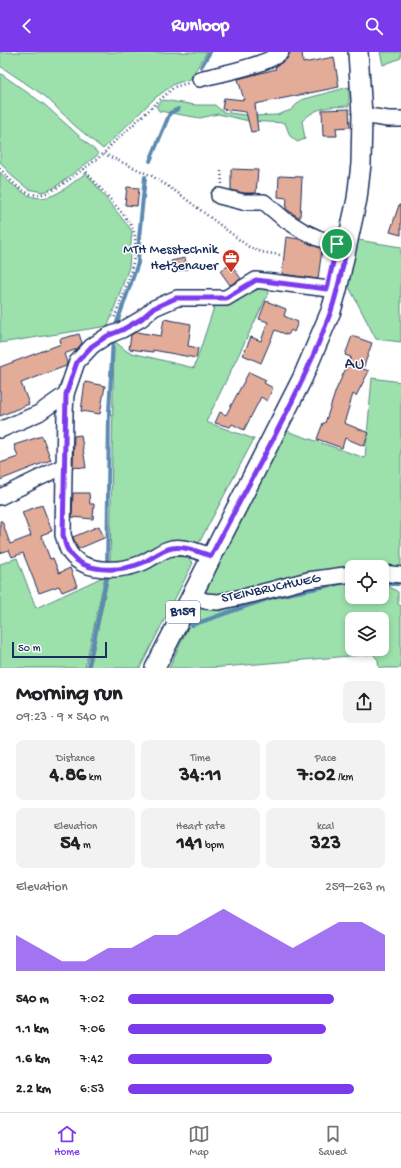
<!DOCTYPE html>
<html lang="en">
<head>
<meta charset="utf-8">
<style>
  body { margin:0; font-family:"Gochi Hand",sans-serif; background:#f2f2f2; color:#202124; height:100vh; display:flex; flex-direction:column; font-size:15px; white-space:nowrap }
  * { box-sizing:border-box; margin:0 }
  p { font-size:13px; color:#757577 }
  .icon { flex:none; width:22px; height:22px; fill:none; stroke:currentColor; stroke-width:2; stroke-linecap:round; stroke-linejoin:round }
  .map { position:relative; height:616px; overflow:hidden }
  .sheet { display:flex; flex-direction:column; background:#fff; flex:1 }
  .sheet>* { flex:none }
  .fabs { position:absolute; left:345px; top:508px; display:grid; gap:8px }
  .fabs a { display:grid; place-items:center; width:44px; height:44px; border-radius:8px; background:#fff; box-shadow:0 2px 6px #0003; font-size:20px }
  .scale { position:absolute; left:12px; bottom:10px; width:95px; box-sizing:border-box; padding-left:4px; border:2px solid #1b2f5e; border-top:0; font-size:11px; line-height:14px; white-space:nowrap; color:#1b2f5e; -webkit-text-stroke:3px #fff; paint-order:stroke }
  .pin { position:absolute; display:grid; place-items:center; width:34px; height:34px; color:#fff; margin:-17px; border:2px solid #fff; border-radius:50%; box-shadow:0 1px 4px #0007 }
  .round { display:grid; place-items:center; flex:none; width:42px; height:42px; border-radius:8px; background:#f2f2f2 }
  .headline { display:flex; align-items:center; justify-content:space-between; height:68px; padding:0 16px }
  h1 { font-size:22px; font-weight:700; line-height:30px }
  .figures { display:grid; grid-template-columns:repeat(3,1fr); gap:6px; height:68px; padding:4px 16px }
  .figures div { display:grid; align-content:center; border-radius:8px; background:#f2f2f2; text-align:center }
  .figures b { font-size:20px; font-weight:700 }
  .figures small { font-size:11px; font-weight:400 }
  .figures p { font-size:11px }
  .chart { height:112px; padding:8px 16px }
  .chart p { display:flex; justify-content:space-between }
  .chart svg { width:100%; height:72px; margin-top:4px; fill:#7c3aed; opacity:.7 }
  ul { padding:0 16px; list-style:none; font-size:13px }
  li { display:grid; grid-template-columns:64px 48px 1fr; align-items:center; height:30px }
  li i { height:10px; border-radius:5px; background:#7c3aed }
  header { display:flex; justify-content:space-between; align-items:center; height:52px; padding:0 16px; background:#7c3aed; color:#fff; font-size:18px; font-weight:700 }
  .tab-bar { display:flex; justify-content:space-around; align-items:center; height:56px; border-top:1px solid #e0e0e0; background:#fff; font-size:11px; color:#757577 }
  .tab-bar a { display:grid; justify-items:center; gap:2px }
  .tab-bar .selected { color:#7c3aed }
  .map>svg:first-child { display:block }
</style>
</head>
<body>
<header><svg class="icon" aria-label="back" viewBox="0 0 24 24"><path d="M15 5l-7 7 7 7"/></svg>Runloop<svg class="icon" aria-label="search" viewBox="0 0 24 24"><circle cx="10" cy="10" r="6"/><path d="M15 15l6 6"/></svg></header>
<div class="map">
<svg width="401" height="616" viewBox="0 0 401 616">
  <rect width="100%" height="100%" fill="#fff"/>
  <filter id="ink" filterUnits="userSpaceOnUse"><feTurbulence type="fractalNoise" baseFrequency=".025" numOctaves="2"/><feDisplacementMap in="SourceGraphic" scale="8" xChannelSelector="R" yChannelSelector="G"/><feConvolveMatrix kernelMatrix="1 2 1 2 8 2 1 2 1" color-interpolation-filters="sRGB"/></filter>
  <g filter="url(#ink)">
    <g fill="#9ce0ac" stroke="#5c8885" fill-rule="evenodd">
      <path d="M0,0H207L190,27L174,32L155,46L103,97L74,73L46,45L0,14Z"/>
      <path d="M380,0H401V6L383,13Z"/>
      <path d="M0,21L45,53L99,102L54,136L42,140L28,137L13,125L0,110Z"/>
      <path d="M349,35V54C328,55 318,54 302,69L305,87L297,90L290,84L285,71L249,69L218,62L200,66L159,59L156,54L163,48L196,53H215L223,60L252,64L277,63L291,58L301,48Z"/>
      <path d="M0,120C5,127 12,132 18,137C46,158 63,137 86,121L132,179L129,215L108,274L0,291Z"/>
      <path d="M358,188L401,195V290L376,287L348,233Z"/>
      <path d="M261,236H271L206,370L254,387L199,491L179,489L162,491L137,507L110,512L114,289L128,300L194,316L216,249H232Z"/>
      <path d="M372,326L401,330V518L373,514L352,515L222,547L201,541L283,386L284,378L365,406Z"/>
      <path d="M173,503L186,505L193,511L140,616H90L109,523Z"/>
      <path d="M17,506L36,556L105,524L85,616H0V512Z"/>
      <path d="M342,530H352V545H382V530L398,540V552L401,554V616H379L378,608L373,602L211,616H169L198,554L220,559L285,540ZM352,567H382V597H352Z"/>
    </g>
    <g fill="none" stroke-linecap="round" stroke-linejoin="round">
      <g stroke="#5b8ab0" stroke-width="4">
        <path d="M201,15L210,0"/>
        <path d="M150,109L170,61L178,57"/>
        <path d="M115,276L138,211L139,186L145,125"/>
        <path d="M382,532H398"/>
        <path d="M192,573L273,545L342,531H352"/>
        <path d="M88,616L107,525L109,360L113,286"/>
      </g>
    </g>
    <g fill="#e2ac98" stroke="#1b2f5e">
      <path d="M290,0H302L303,11L334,5L339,35L255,52L258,79L251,80L246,60L222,57L224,46L244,48L238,27L276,17L275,15L287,7Z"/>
      <path d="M349,57L350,75L336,76L337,84H323L322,58Z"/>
      <path d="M231,117L258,118L256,141H244L231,138Z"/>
      <path d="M279,124L302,125L300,166L286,157L287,146L278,145Z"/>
      <path d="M127,135L139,136L137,154L125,153Z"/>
      <path d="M399,153H401V183L390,180Z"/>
      <path d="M286,185L299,187L322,197L318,227L282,222Z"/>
      <path d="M185,206L187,217L174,220L171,209Z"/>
      <path d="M231,212L241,227L230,233L220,219Z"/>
      <path d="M266,249L286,257L284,264L298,270L294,280L291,278L288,283L275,278L261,311L243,303L251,285L261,289L268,270L259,267Z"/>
      <path d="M164,267L191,272L188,294L198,296L196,306L153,298V300L129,297L131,283L136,280L161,284Z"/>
      <path d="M79,282L82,291L77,297L64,302L67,310L66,314L21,331L29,352L0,364V315L61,292L60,287Z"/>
      <path d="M352,284L372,291L363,317L369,319L356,344L353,342L344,371L369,381L364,394L345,386L342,396L317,387L323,371H325L336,338L351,305L345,303Z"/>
      <path d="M249,320L266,328L264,331L273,336L267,349L261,345L244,378L232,372L230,375L215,371L220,360L226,363Z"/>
      <path d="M85,330L105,334L100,362L81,359Z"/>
      <path d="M81,383L86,416L73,415L74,384Z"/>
      <path d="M42,384L51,408L0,428V411L18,405L14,393Z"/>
      <path d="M73,441H89L90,452H94L93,467L72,465Z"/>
      <path d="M42,453L52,479L41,483L50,507L53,506L59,521L70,516L77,534L62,540L59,534L39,541L23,501L12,505L9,498L0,501V469H2L10,492L31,484L22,460Z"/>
      <path d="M99,474L104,486L78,497L73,485Z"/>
    </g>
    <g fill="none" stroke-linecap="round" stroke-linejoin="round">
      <defs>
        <g id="minor">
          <path d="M200,27C219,22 269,13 281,0"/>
          <path d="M362,63L388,67H401"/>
          <path d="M219,144L243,150H264L284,167L303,179L318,186L347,195"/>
          <path d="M0,378L39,361L66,342"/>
          <path d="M0,445L64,414"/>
          <path d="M211,504C199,500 185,494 172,496C161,498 152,507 142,511C120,520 81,522 68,498C66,494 65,488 63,483L65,360L66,342L77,310L92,294L107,284L122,278L141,267L154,256L177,246H226L256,228L337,238"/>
          <path d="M382,521L401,523"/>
          <path d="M192,543L205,549L218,550L251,543L308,528L352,522"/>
        </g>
        <path id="major" d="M155,616L302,327L331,259L337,238L357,147L361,112L362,63L358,0"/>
      </defs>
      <use href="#minor" stroke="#1b2f5e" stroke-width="18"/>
      <use href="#major" stroke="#1b2f5e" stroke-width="22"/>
      <g stroke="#1b2f5e" stroke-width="2.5" stroke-dasharray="1 3" stroke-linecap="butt">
        <path d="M104,102L152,124L178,141L249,195L261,200L280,203"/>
        <path d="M0,116C30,154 44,147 78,121C90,112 102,105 111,93L174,35L188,31"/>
        <path d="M84,117C94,130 127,164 133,177C142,201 122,244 114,267"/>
        <path d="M221,119L222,132"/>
      </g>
      <use href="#minor" stroke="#fff" stroke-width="15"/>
      <use href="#major" stroke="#fff" stroke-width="19"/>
    </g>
  </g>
  <g fill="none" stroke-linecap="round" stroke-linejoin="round" filter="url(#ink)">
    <defs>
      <path id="route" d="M337,192L347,195C342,217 338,238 331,259C300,345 252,424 211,504C199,500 185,494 172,496C161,498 152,507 142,511C120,520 81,522 68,498C65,494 65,488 63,483L66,342L77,310L92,294L107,284L122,278L141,267L154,256L176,246H226L256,228L327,237Z"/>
    </defs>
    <use href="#route" stroke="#fff" stroke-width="8"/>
    <use href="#route" stroke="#7c3aed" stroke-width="5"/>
  </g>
  <defs>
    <symbol id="office-pin" viewBox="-11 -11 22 30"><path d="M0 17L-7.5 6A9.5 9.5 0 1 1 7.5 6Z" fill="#c8321e" stroke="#fff"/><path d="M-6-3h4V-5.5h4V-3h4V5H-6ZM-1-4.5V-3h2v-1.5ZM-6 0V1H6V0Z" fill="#fff"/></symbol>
  </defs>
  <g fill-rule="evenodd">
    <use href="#office-pin" x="221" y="196" width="20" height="27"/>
  </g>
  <g text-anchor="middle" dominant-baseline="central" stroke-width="3" stroke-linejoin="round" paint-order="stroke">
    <rect fill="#fff" stroke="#5f6d8e" stroke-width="1" x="166" y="549" width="34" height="22" rx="3"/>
    <g font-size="13" font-weight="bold" fill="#1b2f5e">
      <text x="183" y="560">B159</text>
    </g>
    <g font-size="14" fill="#1b2f5e" stroke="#fff" text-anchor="end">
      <text x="218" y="198">MTH Messtechnik<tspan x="218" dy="16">Hetzenauer</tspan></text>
    </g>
    <g font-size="14" fill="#1b2f5e" stroke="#fff">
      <text transform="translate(271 537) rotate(-12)">STEINBRUCHWEG</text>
    </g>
    <g font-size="16" letter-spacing="1" fill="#1b2f5e" stroke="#fff">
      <text x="355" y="313">AU</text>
    </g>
  </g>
</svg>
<div class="fabs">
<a><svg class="icon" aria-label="locate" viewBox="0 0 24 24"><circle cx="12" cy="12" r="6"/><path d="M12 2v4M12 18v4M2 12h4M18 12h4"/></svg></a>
<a><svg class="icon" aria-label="layers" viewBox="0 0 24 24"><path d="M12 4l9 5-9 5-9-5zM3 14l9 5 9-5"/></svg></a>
</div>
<div class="scale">50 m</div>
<div class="pin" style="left:337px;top:192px;background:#1e9e55"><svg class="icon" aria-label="arrive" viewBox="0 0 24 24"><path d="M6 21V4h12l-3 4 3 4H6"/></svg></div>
</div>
<section class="sheet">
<div class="headline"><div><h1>Morning run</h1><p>09:23 · 9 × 540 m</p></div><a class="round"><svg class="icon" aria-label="share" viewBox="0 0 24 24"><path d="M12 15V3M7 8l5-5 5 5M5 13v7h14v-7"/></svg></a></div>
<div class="figures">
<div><p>Distance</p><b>4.86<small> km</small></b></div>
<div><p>Time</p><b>34:11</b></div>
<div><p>Pace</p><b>7:02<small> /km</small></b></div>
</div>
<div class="figures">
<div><p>Elevation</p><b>54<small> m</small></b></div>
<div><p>Heart rate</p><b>141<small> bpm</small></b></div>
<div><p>kcal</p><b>323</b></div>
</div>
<div class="chart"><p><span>Elevation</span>259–263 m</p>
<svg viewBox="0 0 160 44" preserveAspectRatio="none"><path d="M0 44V22L10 30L20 38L30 38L40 30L50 30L60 22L70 22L80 14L90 6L100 14L110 22L120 30L130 22L140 14L150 14L160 22V44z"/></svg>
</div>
<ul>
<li><b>540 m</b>7:02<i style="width:80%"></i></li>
<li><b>1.1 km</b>7:06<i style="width:77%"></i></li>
<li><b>1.6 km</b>7:42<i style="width:56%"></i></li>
<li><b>2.2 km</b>6:53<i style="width:88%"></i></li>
</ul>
</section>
<nav class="tab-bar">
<a class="selected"><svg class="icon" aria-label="home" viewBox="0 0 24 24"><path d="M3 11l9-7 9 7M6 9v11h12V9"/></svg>Home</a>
<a><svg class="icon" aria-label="map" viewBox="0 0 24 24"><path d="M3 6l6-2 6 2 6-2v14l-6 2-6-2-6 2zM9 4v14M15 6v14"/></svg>Map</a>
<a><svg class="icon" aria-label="saved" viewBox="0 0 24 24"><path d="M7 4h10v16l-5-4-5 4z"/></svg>Saved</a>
</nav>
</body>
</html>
